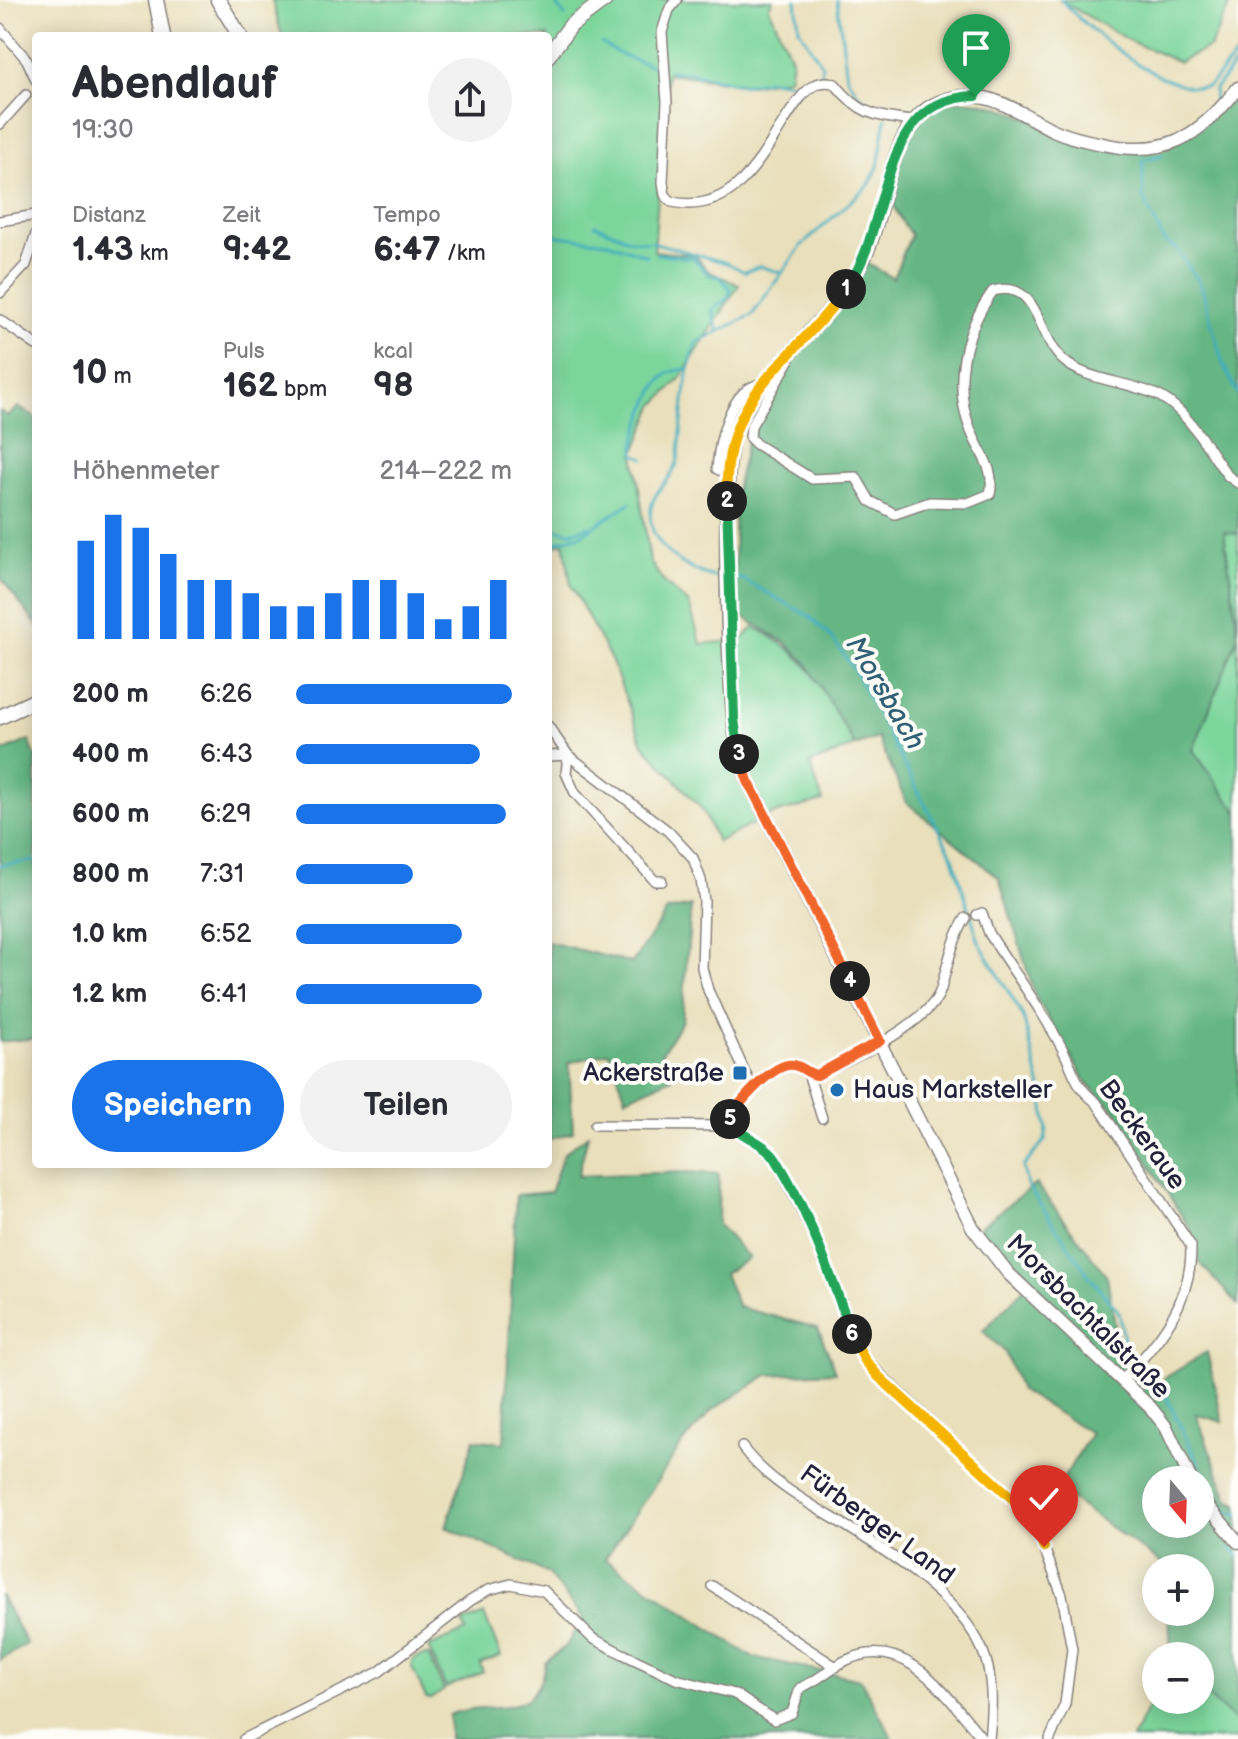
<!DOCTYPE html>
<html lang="de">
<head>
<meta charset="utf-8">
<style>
  body { margin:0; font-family:"Balsamiq Sans",sans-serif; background:#f2f2f3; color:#2b2b33; height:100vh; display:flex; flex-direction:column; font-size:30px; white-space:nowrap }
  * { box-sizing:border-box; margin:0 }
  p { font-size:26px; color:#7c7c81 }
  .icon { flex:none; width:44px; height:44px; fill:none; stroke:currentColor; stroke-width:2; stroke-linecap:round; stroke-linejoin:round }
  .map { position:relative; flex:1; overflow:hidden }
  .side { position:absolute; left:32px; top:32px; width:520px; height:1136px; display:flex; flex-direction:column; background:#fff; border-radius:8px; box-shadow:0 4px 20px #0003 }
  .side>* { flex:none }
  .needle { width:52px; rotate:161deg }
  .controls { position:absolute; left:1142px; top:1466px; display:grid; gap:16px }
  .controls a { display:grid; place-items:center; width:72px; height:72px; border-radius:50%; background:#fff; box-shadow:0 4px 20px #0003; font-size:40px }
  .pin { position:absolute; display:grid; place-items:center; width:68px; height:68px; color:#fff; margin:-82px -34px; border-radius:50% 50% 50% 0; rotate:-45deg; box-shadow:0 0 8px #0007 }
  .pin .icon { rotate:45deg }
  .km { position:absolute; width:40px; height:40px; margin:-20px; border-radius:50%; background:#222; color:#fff; font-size:22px; line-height:40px; text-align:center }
  .round { display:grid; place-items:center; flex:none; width:84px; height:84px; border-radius:42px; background:#f2f2f3 }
  .overview { display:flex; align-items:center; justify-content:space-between; height:136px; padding:0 40px }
  h1 { font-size:44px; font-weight:800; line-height:60px }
  .stats { display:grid; grid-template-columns:repeat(3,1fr); gap:12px; height:136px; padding:8px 40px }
  .stats div { display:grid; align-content:center }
  .stats b { font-size:34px; font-weight:800 }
  .stats small { font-size:22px; font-weight:400 }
  .stats p { font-size:22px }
  .chart { height:224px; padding:16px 40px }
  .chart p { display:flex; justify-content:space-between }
  .chart svg { width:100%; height:144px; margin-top:8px; stroke:#1a73e8; stroke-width:6 }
  .button { display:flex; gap:16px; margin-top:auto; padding:16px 40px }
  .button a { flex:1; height:92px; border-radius:48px; background:#1a73e8; color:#fff; font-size:32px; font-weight:800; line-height:92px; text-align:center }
  .button a+a { background:#f2f2f3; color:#2b2b33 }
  ul { padding:0 40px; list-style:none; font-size:26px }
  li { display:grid; grid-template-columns:128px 96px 1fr; align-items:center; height:60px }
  li i { height:20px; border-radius:10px; background:#1a73e8 }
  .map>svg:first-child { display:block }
</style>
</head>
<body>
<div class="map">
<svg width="1238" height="1739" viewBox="0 0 1238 1739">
  <rect width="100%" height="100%" fill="#fdfcf7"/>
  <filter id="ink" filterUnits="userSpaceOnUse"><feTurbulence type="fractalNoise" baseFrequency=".0125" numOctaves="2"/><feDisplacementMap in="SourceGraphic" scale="16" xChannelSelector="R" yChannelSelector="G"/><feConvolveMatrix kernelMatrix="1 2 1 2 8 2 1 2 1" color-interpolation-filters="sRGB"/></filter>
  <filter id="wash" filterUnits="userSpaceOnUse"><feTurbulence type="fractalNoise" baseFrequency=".006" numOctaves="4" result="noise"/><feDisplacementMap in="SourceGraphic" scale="32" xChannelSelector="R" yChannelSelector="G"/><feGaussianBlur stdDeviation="1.8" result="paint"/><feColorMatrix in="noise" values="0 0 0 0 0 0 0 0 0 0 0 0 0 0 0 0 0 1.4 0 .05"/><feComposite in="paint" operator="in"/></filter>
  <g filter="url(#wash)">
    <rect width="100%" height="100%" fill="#e9dfbb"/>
    <g fill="#7cd59b" stroke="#4f7c6b" stroke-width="2">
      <path d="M272,0H773L769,7L792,60L789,78L751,85L667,73L654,251L695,255L708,271L739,285L679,380L654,406L634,454L650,562L663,581L689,604L701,644L742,640L754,627C814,657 824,690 855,746L810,764L823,801L773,814L717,842L702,809L643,744L612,662L571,585L564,543L548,547V456L551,449L548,438V36H282Z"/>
      <path d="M1060,0H1232L1210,47L1179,62L1130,41Z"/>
      <path d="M1224,531L1238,534V630Z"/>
      <path d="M1238,636V813L1193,750Z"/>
      <path d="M484,1614L501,1656L480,1664L483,1672L446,1688L428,1647L466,1631L463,1623Z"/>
      <path d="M424,1655L429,1656L444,1690L431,1699L426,1698L411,1665L414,1659Z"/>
      <path d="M1200,1689L1238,1723V1739H1132L1156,1692V1700H1200Z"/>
    </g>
    <g fill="#65b683" stroke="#446c5f" stroke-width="2" fill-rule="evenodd">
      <path d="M1238,94V534L1224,532L1238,636L1193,750L1238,813V1305L1199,1262L1193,1234L1116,1111L1088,1085L1035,996L999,878L906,802L878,738L855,746L806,662L786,643L735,612L734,498L754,413L797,344L864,262L893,278L911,235C886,200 888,192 903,152C944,43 1040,139 1111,149C1125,152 1145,152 1160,151C1172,149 1224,105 1238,94Z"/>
      <path d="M18,407L36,418V624L0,577V411L8,416Z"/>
      <path d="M29,740L36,758V1038L0,1042V753Z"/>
      <path d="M691,906L682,1021L661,1054L672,1078L626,1098L609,1052L569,1063L573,1132L548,1140V942L632,963L667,911Z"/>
      <path d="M588,1135L578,1176L686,1172L719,1174L718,1225L749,1258L724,1274L738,1307L818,1328L836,1372L768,1375L711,1411L682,1444L605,1559L752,1657L860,1679L893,1739H449V1715C490,1697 536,1726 545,1662L566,1646L583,1618L547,1573L446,1527L474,1439L504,1443L516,1195L550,1192L564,1153Z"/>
      <path d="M1036,1184L1107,1276L1119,1350L1147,1389L1207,1352L1223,1422L1196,1414L1229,1501L1238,1504V1723L1200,1689V1656H1171L1169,1612H1200V1568H1168L1057,1489L1091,1433L1020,1390L1005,1352L983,1331L1027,1285L1009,1270L978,1228ZM1156,1480H1200V1524H1156Z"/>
      <path d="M0,1595L27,1644L0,1660Z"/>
    </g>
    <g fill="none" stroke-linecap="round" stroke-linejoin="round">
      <g stroke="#41aebe" stroke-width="3">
        <path d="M553,0L565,16"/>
        <path d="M837,0L847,77L859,95L882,112"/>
        <path d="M1061,0C1087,29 1169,98 1209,86L1238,53"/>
        <path d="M601,43L623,56L660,68"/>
        <path d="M669,71L689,72L742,85L771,80L798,84L799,90L809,82L821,79L822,65L799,29L796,0"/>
        <path d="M1158,142L1188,127L1213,106L1215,89L1238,60"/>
        <path d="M1162,155L1143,160V197L1165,243L1176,248L1201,285L1223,364L1238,394"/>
        <path d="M595,225L631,240L648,242"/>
        <path d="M548,229L558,236L608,242L647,256"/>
        <path d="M652,242L727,263L745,272L760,266L781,273"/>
        <path d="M657,254L694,258L709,275L720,277L731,289L728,298L712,310L718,330"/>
        <path d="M644,458L635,454C633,439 652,387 664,377C670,371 678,370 687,369"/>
        <path d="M548,528L571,532L590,526"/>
        <path d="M548,544L581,535L630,503"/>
        <path d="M723,578C688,575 638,541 653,501C661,481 676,479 679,453C683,416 684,379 696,343L752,315L802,245L869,185L878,167L886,118"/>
        <path d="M730,578L742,579L809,616L832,638L853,668L953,857L979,942L1023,1016L1041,1088L1047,1128L1045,1140L1023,1167L1027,1185L1089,1276L1119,1312L1126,1352L1167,1398L1210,1488L1227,1511L1238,1514"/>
        <path d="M0,865L36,861"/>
        <path d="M1230,1547L1238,1556"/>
      </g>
    </g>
  </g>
  <g filter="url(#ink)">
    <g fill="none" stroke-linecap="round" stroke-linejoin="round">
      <defs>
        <g id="minor">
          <path d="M677,0L669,10L662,32L667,102L663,182L665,195L672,202C770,223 783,63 835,84C860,115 875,116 912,121"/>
          <path d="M0,28L27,60L36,80"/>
          <path d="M0,124L26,95"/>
          <path d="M0,221L36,215"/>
          <path d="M0,293L26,265L36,234"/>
          <path d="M0,320L36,345"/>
          <path d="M789,361L751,426L750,438L756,444L812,479L856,477L870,501L895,514L930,502L968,503L990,494C996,469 980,454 971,431C952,384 964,331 993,291C1039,278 1037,337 1063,360C1087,382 1132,381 1161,397C1190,413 1208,450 1228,476L1238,483"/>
          <path d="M727,474L717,469C719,443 729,388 762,384"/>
          <path d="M548,726L568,755L668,831L693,858L701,880L704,901L702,968L708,990L748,1079L755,1087"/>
          <path d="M548,756L568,755L566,773L575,793L655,881H662"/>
          <path d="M977,915L982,913L989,933C1013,972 1043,1010 1063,1050C1074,1071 1076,1088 1096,1102L1191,1246C1192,1302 1160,1342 1122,1380"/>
          <path d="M808,1073L822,1118"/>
          <path d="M731,1122L775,1157L815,1238L864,1359L1014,1500L1037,1530L1062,1595L1072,1649L1065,1704L1050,1739"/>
          <path d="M731,1122C731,1107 773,1066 790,1065C799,1064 805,1071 813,1076L820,1074C850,1060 931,1023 941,989C947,966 953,938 966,918"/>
          <path d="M595,1125L725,1126L731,1122"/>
          <path d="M742,1447C764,1477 801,1499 833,1518C881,1547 959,1596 982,1649C994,1676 992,1710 989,1739"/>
          <path d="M712,1586L836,1667"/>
          <path d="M244,1739L379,1672L470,1601L488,1590L511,1584L544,1591L592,1638L623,1654L676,1679L735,1694L774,1720L792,1713L800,1688C818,1681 831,1667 847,1660C908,1632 948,1699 983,1739"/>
        </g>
        <g id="secondary">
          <path d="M1191,1480L1166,1427L1150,1407L1008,1273L973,1228L748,781C743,767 738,754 736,740C728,692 718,457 738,422C772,359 835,320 866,255C887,209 887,123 939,102C982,84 1014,110 1051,129C1068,137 1086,141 1103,144C1166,158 1199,137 1238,88"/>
          <path d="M1200,1497L1238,1542"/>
        </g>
        <g id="primary">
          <path d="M156,0L163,36"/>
          <path d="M218,0L240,36"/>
          <path d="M548,56L571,25L605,0"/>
          <path d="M0,717L36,700"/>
        </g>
      </defs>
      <use href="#minor" stroke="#86807b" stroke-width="12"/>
      <use href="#secondary" stroke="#86807b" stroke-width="15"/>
      <use href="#primary" stroke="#86807b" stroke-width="17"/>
      <use href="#minor" stroke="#fff" stroke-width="9"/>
      <use href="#secondary" stroke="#fff" stroke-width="12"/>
      <use href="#primary" stroke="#fff" stroke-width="14"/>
    </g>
  </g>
  <g fill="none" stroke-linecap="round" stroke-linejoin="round" filter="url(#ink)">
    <defs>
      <path id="split-1" d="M846,289C894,224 874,98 976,96"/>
      <path id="split-2" d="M727,501C721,391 790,367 846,289"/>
      <path id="split-3" d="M727,501L734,719L739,754"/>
      <path id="split-4" d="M739,754L748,781L850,981"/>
      <path id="split-5" d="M730,1119C738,1103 774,1062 793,1065C803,1066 807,1074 817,1075L880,1041L850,981"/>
      <path id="split-6" d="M730,1119C737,1137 765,1141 776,1159C809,1212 830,1275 852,1334"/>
      <path id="split-7" d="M852,1334L864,1359L878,1376L1014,1500L1035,1526L1044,1547"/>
    </defs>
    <use href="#split-1" stroke="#fff" stroke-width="16"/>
    <use href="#split-2" stroke="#fff" stroke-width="16"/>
    <use href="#split-3" stroke="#fff" stroke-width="16"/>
    <use href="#split-4" stroke="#fff" stroke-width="16"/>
    <use href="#split-5" stroke="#fff" stroke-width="16"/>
    <use href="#split-6" stroke="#fff" stroke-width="16"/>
    <use href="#split-7" stroke="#fff" stroke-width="16"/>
    <use href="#split-1" stroke="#22a559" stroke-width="10"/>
    <use href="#split-2" stroke="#f5b400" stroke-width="10"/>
    <use href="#split-3" stroke="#22a559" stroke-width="10"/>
    <use href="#split-4" stroke="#f0652b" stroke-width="10"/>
    <use href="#split-5" stroke="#f0652b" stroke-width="10"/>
    <use href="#split-6" stroke="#22a559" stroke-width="10"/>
    <use href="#split-7" stroke="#f5b400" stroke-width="10"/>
  </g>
  <g fill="#1f6fb2" stroke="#fdfcf7" stroke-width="3">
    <rect x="732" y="1065" width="16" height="16" rx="4"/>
    <circle cx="837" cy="1090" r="8"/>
  </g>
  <g text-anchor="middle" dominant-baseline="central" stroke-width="8" stroke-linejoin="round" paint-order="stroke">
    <g font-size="26" fill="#22223b" stroke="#fdfcf7" text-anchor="end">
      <text x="724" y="1073">Ackerstraße</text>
      <text x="853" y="1090" text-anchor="start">Haus Marksteller</text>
    </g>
    <g font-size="26" fill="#22223b" stroke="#fdfcf7">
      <text transform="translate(1142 1135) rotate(54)">Beckeraue</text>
      <text transform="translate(1088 1317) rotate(45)">Morsbachtalstraße</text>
      <text transform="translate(877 1525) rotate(36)">Fürberger Land</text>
    </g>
    <g font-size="28" font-style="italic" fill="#306176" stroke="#fdfcf7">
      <text transform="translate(885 693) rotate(59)">Morsbach</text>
    </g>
  </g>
</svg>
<div class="controls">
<a><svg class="needle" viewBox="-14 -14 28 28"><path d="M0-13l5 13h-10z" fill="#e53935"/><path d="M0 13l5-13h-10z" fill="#7c7c81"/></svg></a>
<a>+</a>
<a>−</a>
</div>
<div class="pin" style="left:976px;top:96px;background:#1e9e55"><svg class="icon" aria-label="arrive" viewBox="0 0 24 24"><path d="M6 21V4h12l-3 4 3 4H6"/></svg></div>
<div class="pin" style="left:1044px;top:1547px;background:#d93025"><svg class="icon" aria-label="check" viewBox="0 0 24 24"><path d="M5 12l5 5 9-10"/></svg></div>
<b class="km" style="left:846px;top:289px">1</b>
<b class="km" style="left:727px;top:501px">2</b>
<b class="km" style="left:739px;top:754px">3</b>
<b class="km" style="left:850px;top:981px">4</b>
<b class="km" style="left:730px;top:1119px">5</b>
<b class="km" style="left:852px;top:1334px">6</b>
<section class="side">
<div class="overview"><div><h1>Abendlauf</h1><p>19:30</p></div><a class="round"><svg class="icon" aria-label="share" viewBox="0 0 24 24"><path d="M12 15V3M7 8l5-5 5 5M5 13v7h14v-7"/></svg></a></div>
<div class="stats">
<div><p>Distanz</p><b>1.43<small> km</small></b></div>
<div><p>Zeit</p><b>9:42</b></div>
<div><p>Tempo</p><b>6:47<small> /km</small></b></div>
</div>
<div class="stats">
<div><b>10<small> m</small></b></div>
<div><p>Puls</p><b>162<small> bpm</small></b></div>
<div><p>kcal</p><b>98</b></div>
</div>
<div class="chart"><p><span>Höhenmeter</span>214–222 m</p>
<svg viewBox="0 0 160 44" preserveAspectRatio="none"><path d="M5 44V14M15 44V6M25 44V10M35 44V18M45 44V26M55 44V26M65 44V30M75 44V34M85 44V34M95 44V30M105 44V26M115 44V26M125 44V30M135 44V38M145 44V34M155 44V26"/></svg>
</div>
<ul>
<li><b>200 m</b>6:26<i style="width:100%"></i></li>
<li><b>400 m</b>6:43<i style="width:85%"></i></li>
<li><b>600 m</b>6:29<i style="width:97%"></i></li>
<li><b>800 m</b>7:31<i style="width:54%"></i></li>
<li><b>1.0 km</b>6:52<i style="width:77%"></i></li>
<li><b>1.2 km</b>6:41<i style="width:86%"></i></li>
</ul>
<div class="button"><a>Speichern</a><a>Teilen</a></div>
</section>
</div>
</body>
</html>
